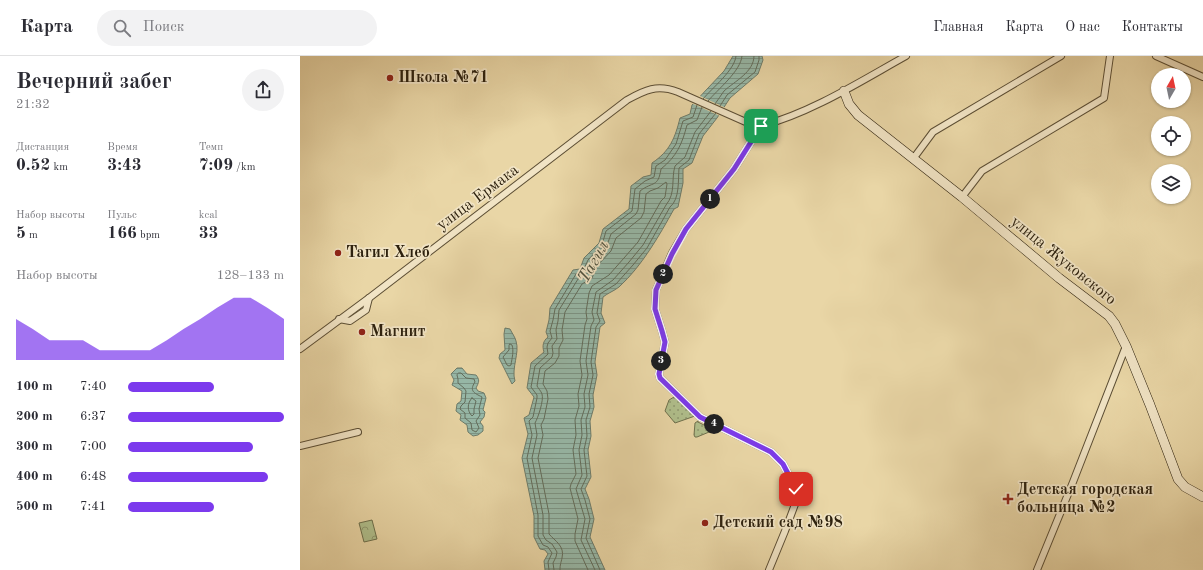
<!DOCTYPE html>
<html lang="ru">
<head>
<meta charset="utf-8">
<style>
  body { margin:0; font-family:"Old Standard TT",serif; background:#f2f2f3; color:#2b2b33; height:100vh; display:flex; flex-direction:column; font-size:15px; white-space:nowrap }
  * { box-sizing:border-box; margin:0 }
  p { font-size:13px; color:#7c7c81 }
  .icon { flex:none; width:22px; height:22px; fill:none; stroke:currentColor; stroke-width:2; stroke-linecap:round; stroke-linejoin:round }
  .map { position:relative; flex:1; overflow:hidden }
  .panel { display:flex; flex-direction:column; background:#fff; width:300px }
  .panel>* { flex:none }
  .needle { width:26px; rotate:9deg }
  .controls { position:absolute; left:851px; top:12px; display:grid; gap:8px }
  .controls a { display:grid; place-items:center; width:40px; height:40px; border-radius:50%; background:#fff; box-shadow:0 1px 3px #0004; font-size:20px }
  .pin { position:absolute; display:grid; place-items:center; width:34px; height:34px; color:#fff; margin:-17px; border-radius:8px; box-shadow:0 2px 6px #0006 }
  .km { position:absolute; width:20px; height:20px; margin:-10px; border-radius:50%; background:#222; color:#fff; font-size:11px; line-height:20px; text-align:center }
  .round { display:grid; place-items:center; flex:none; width:42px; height:42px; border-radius:21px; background:#f2f2f3 }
  .headline { display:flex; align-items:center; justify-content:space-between; height:68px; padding:0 16px }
  h1 { font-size:22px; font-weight:800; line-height:30px }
  .figures { display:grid; grid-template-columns:repeat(3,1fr); gap:6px; height:68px; padding:4px 16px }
  .figures div { display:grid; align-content:center }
  .figures b { font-size:17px; font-weight:800 }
  .figures small { font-size:11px; font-weight:400 }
  .figures p { font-size:11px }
  .chart { height:112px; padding:8px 16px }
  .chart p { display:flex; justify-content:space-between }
  .chart svg { width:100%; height:72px; margin-top:4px; fill:#7c3aed; opacity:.7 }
  ul { padding:0 16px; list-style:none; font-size:13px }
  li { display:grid; grid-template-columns:64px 48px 1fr; align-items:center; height:30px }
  li i { height:10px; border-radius:5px; background:#7c3aed }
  header { display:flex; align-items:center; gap:24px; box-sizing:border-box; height:56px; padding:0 20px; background:#fff; border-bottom:1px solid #e1e1e2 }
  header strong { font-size:19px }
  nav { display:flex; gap:22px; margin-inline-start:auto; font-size:14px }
  .search { width:280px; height:36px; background:#f2f2f3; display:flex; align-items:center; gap:10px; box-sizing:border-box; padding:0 14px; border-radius:22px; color:#7c7c81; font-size:15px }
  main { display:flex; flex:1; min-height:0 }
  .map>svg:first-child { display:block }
</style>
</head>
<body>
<header>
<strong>Карта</strong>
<div class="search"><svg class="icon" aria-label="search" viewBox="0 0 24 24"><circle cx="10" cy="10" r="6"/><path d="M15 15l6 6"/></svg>Поиск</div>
<nav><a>Главная</a><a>Карта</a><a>О нас</a><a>Контакты</a></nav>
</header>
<main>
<section class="panel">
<div class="headline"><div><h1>Вечерний забег</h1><p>21:32</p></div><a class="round"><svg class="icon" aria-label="share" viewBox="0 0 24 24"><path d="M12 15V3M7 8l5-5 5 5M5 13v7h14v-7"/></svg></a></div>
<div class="figures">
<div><p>Дистанция</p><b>0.52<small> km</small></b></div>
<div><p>Время</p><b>3:43</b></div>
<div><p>Темп</p><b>7:09<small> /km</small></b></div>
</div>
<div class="figures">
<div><p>Набор высоты</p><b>5<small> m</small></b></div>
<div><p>Пульс</p><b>166<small> bpm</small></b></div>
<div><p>kcal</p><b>33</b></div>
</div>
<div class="chart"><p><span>Набор высоты</span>128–133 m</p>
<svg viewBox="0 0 160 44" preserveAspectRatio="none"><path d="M0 44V19L10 25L20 32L30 32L40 32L50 38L60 38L70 38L80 38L90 32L100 25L110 19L120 12L130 6L140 6L150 12L160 19V44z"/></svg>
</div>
<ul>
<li><b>100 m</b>7:40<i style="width:55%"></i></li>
<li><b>200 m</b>6:37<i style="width:100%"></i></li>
<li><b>300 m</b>7:00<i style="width:80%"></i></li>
<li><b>400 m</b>6:48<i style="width:90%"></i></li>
<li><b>500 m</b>7:41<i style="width:55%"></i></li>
</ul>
</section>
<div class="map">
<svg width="903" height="514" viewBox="0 0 903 514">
  <defs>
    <pattern id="grass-dots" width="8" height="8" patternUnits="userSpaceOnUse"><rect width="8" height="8" fill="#b0bf8c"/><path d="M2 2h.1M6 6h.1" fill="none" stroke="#909b71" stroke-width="1.8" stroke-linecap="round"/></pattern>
    <pattern id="park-crowns" width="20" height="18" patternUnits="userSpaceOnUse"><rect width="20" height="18" fill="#b0bf8c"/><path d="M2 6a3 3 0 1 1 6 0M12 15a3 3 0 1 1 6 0" fill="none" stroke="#909b71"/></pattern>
    <pattern id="water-rules" width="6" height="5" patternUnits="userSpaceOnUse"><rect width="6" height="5" fill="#97b9a9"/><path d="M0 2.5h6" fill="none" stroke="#7c9688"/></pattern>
  </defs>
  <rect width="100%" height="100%" fill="#e9d6a6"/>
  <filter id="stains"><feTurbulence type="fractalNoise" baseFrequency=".005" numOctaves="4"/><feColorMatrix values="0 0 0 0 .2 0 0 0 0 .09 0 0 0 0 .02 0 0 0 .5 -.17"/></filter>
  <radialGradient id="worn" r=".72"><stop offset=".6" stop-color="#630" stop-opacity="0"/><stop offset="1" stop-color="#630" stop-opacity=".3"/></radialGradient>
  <g fill="url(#grass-dots)" stroke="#6e704d">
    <path d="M374,341L379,342L395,360L375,367L365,355L369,344Z"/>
    <path d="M398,365V366L414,374L397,381H395L394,379L395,367Z"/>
  </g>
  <path fill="url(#park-crowns)" stroke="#6e704d" d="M72,464L77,483L64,486L59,467Z"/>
  <g fill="url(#water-rules)" stroke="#6d7c6b">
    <path d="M433,0H462L463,4L458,18L430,42L417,62L403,80L392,107L383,113V127L378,151L374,153C359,180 342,210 319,231C314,235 308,237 303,241L301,257L305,267L300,271L295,306L297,319L293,339L294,351L290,365L291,380L288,394L291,421L285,433L289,443L294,463L290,481L305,514H245L244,505L248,498L245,494L240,493L234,481V460L222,402L228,378L224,362L229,359L234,341L227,332L231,307L244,296C242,290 243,285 248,281L246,276L249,264L250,252L273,214L280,213L284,202L299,187L303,173L329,153L331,130L343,121L351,119L352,107C370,95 375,82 380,62L390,58L392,49L424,15Z"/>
    <path d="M205,272L210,273C212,277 215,281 216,285C220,297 211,312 215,325L212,328L199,302L200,298L205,294L204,278Z"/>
    <path d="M157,312H162L167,318L176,319C180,324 179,326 176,332L178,335L184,337L186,342L183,354L185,356L184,361L180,366L183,370V375L178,379L173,380L168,376L167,369L160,364L161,359L156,355L157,348L161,345L162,335L152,329L154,324L151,318Z"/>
  </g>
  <path fill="#e9d6a6" d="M398,39L426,52L420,60L391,47Z"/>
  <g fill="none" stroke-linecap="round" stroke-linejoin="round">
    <g stroke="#626d5c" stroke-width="1">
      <path d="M403,43C412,32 435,14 436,0"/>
      <path d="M408,45C417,34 441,15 442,0"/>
      <path d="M415,48C418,44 421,39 424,35C435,25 454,16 454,0"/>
      <path d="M420,50L427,39L455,16L459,4V0"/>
      <path d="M210,288L212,289C214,295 212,302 211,309L209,310L207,309L203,301L209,294V290Z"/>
      <path d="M159,317H161L166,322L174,323L175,326C169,335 174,337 182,341L179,353L180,359L176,365L179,372L176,376L172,374L171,367L165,362V357L160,353L161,350L165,346L166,335L164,332L158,327V323L157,319Z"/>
      <path d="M172,342L176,345L174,353V358L172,360C167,355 167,347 172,342Z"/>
      <path d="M249,514L248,506L252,497L248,491L243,489L238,480V459L227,402L232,379L229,365L233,361L237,342V339L231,331L235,310L248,298L247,291L248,287L252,282L250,275L253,264L255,253L276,218L283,215L288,204L302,189L306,175L332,155L335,133L345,125L354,121L356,110L365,104L376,88L383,65L393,61L397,49"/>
      <path d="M254,514L253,507L256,501L257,496L252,488L246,484L243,479V459L232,402L237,379L235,367C238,362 244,344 242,338C241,335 238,332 237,330L240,312L252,301L253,297L252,290L257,283L256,274L258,265L259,254L278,223L287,218L292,207L306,192L311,178L336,158L338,154L340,135C353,125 358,132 361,113C377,100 382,88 387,69L397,64L402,51"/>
      <path d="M260,514C260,508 261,507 262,502C265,490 255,485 249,478V458L238,402L243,379L241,369L244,363L248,343L247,335L243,328L245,315L255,307L259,300V292L263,284L262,274L265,256L282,228L292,222L297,210L311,195L316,182L341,162L344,156L346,138L350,135L358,132L366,126L367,128L365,141L361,145L338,186L324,202L309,219L292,230L289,237L286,256L287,263L285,269L280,305L282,319L278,338L279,350L275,364L276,379L273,394L276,418L271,428L270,432L278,463L275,478V485L288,514"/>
      <path d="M295,514L281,484L285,463L276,433L282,419L279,394L282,379L281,364L285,351L284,338L288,319L286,305L291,270L294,264L292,256L296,236L313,224L329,206L343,189L366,149C376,137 371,123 375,110L385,101L395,76L411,55"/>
      <path d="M300,514L286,482L290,463L285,444L281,433L287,420L284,394L287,380L286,364L290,351L289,338L293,319L291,306L296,271L300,265L297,257L300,238L316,228L333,209L347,192L370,151C380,143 378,124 379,112L389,104L399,78L416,57"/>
    </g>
    <defs>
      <g id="street">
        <path d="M856,0L903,21"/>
        <path d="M613,103L633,76L761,0"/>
        <path d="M662,141L682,115L804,42L810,0"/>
        <path d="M39,263L50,265L66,254L69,242"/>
        <path d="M0,293L69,242L327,44C345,34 357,28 378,36L448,67L461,70"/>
        <path d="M0,390L58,376"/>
        <path d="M469,514L485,475L497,443L496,433L483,408L471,396L400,361L360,322L359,318L365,286L362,275L355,253L356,234L372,197L386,173L434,113L461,70C511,57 561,25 606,0"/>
        <path d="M737,514L773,426L826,290"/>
      </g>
      <path id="secondary" d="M544,35L549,48L558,59L662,141L759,222L809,260L815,268L826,290L850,349L878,423L885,431L903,441"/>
    </defs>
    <use href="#street" stroke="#5c4e34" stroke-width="8"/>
    <use href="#secondary" stroke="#2d210e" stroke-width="10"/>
    <use href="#street" stroke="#f1e4c5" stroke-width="6"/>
    <use href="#secondary" stroke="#f1e4c5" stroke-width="9"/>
  </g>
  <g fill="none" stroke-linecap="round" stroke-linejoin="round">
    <defs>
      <path id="route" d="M461,70L434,113L386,173L372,198L356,234L355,253L362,275L365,286L359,318L360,322L400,361L471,396L483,408L496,433"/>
    </defs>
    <use href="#route" stroke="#fff" stroke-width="8"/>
    <use href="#route" stroke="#7c3aed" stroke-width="5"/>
  </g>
  <g fill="#8f2418" stroke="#f1e4c5" stroke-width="1.5">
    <circle cx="90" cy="22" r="4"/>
    <circle cx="38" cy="197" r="4"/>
    <circle cx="62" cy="276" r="4"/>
    <path d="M706 437h4v4h4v4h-4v4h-4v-4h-4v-4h4z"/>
    <circle cx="405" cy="467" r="4"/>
  </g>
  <g text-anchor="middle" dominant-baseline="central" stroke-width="3.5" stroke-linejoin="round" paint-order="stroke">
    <g font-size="16" font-weight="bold" fill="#2d210e" stroke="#f1e4c5" text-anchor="start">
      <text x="98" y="22">Школа №71</text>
      <text x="46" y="197">Тагил Хлеб</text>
      <text x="70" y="276">Магнит</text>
      <text x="717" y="434">Детская городская<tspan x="717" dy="18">больница №2</tspan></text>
      <text x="413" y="467">Детский сад №98</text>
    </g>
    <g font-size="16" fill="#2d210e" stroke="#f1e4c5">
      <text transform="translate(178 142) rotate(-37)">улица Ермака</text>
      <text transform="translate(763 205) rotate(39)">улица Жуковского</text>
    </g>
    <g font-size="17" font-style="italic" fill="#4d4f3c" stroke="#f1e4c5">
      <text transform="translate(294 206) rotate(-60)">Тагил</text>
    </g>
  </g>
  <rect width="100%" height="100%" filter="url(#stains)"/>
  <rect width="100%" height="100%" fill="url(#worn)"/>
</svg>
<div class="controls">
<a><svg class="needle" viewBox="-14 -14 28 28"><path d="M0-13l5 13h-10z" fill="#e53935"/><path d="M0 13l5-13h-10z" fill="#7c7c81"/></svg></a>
<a><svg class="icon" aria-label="locate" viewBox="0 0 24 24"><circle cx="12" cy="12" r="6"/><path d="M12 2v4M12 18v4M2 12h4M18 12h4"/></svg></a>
<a><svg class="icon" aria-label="layers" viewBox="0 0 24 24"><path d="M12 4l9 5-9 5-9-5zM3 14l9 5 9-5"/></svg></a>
</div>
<div class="pin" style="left:461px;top:70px;background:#1e9e55"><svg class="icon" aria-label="arrive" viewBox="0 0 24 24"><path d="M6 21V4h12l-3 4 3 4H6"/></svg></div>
<div class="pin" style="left:496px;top:433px;background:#d93025"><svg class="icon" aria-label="check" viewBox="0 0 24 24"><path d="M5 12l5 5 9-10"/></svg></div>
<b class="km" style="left:410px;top:143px">1</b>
<b class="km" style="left:363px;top:218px">2</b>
<b class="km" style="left:361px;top:305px">3</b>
<b class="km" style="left:414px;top:368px">4</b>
</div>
</main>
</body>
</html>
